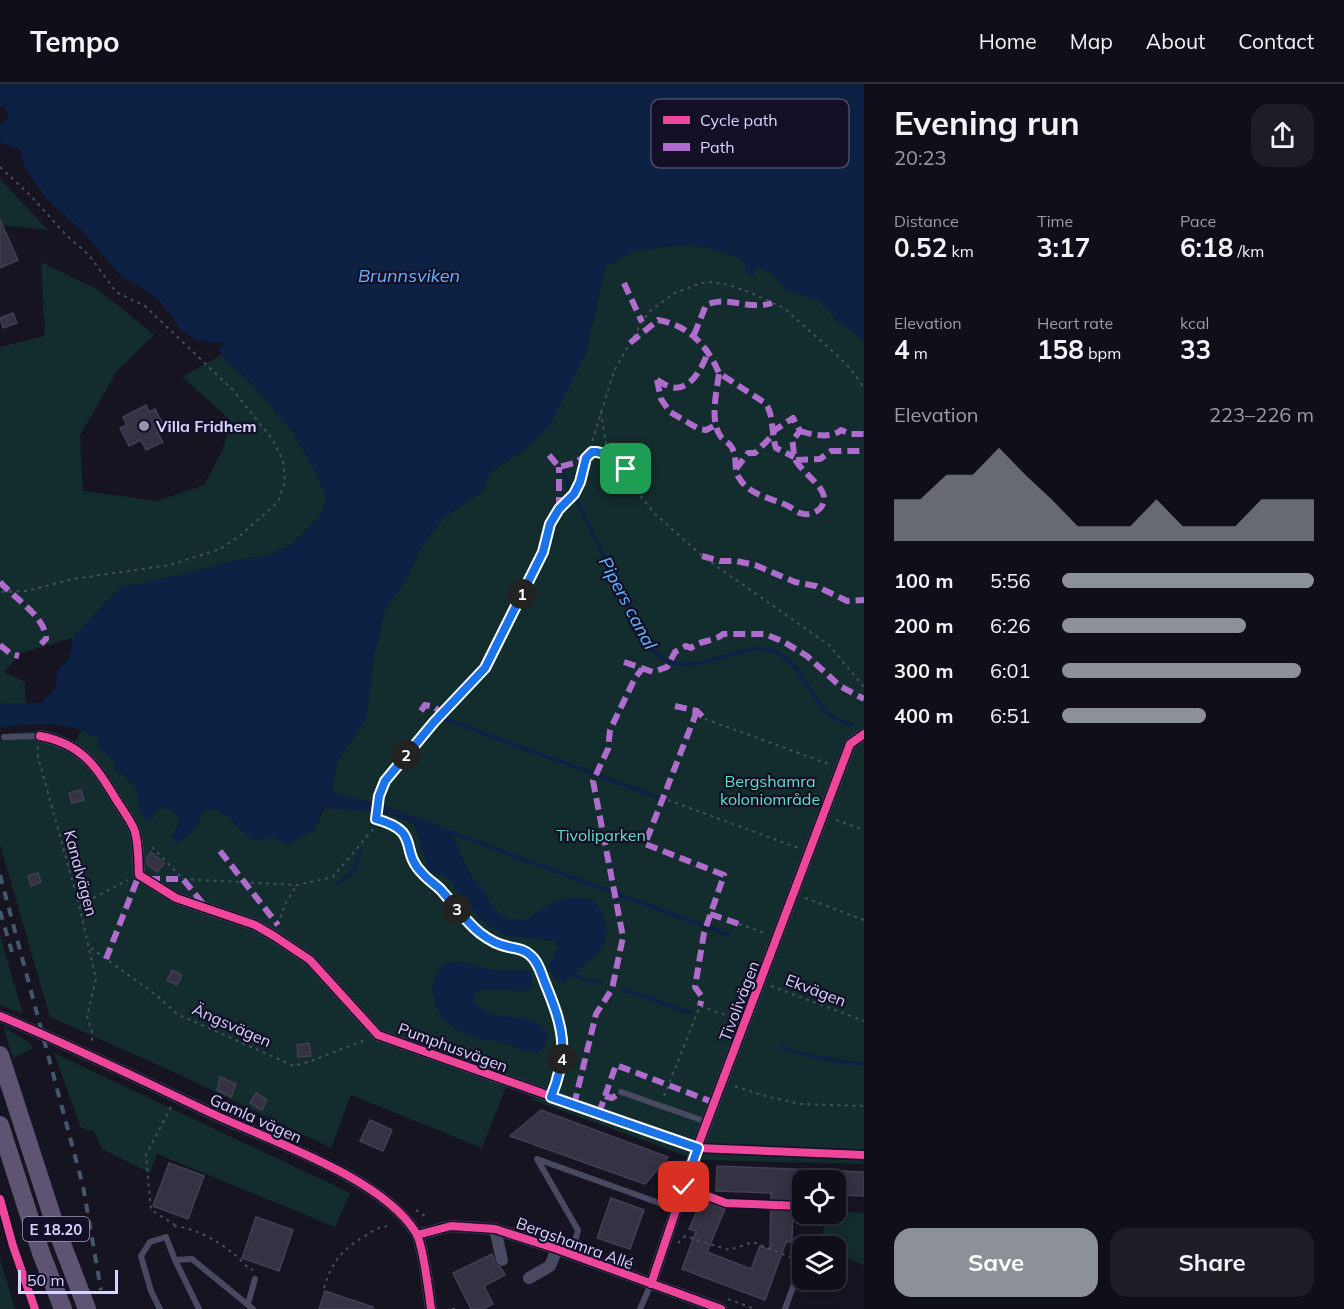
<!DOCTYPE html>
<html lang="en">
<head>
<meta charset="utf-8">
<style>
  body { margin:0; font-family:Mulish,sans-serif; background:#1e1d26; color:#f1f3f6; height:100vh; display:flex; flex-direction:column; font-size:22px; white-space:nowrap }
  * { box-sizing:border-box; margin:0 }
  p { font-size:20px; color:#9c9ca2 }
  .icon { flex:none; width:33px; height:33px; fill:none; stroke:currentColor; stroke-width:2; stroke-linecap:round; stroke-linejoin:round }
  .map { position:relative; flex:1; overflow:hidden }
  .details { display:flex; flex-direction:column; background:#100f19; width:480px }
  .details>* { flex:none }
  .fabs { position:absolute; left:792px; top:1086px; display:grid; gap:12px }
  .fabs a { display:grid; place-items:center; width:54px; height:54px; border-radius:12px; background:#100f19; box-shadow:0 3px 15px #0003,0 0 0 2px #302f38; font-size:30px }
  .scale { position:absolute; left:18px; bottom:15px; width:100px; box-sizing:border-box; padding-left:6px; border:3px solid #d9d4ff; border-top:0; font-size:16px; line-height:21px; white-space:nowrap; color:#d9d4ff; -webkit-text-stroke:4px #130f26; paint-order:stroke }
  .pin { position:absolute; display:grid; place-items:center; width:51px; height:51px; color:#fff; margin:-26px; border-radius:12px; box-shadow:0 3px 9px #0006 }
  .km { position:absolute; width:30px; height:30px; margin:-15px; border-radius:50%; background:#222; color:#fff; font-size:16px; line-height:30px; text-align:center }
  .round { display:grid; place-items:center; flex:none; width:63px; height:63px; border-radius:18px; background:#1e1d26 }
  .head { display:flex; align-items:center; justify-content:space-between; height:102px; padding:0 30px }
  h1 { font-size:33px; font-weight:700; line-height:45px }
  .metrics { display:grid; grid-template-columns:repeat(3,1fr); gap:9px; height:102px; padding:6px 30px }
  .metrics div { display:grid; align-content:center }
  .metrics b { font-size:26px; font-weight:700 }
  .metrics small { font-size:16px; font-weight:400 }
  .metrics p { font-size:16px }
  .chart { height:168px; padding:12px 30px }
  .chart p { display:flex; justify-content:space-between }
  .chart svg { width:100%; height:108px; margin-top:6px; fill:#8c9099; opacity:.7 }
  .cta { display:flex; gap:12px; margin-top:auto; padding:12px 30px }
  .cta a { flex:1; height:69px; border-radius:18px; background:#8c9099; color:#fff; font-size:24px; font-weight:700; line-height:69px; text-align:center }
  .cta a+a { background:#1e1d26; color:#f1f3f6 }
  ul { padding:0 30px; list-style:none; font-size:20px }
  li { display:grid; grid-template-columns:96px 72px 1fr; align-items:center; height:45px }
  li i { height:15px; border-radius:8px; background:#8c9099 }
  header { display:flex; align-items:center; gap:36px; box-sizing:border-box; height:84px; padding:0 30px; background:#100f19; border-bottom:2px solid #302f38 }
  header strong { font-size:28px }
  nav { display:flex; gap:33px; margin-inline-start:auto; font-size:21px }
  main { display:flex; flex:1; min-height:0 }
  .map>svg:first-child { display:block }
</style>
</head>
<body>
<header>
<strong>Tempo</strong>
<nav><a>Home</a><a>Map</a><a>About</a><a>Contact</a></nav>
</header>
<main>
<div class="map">
<svg width="864" height="1225" viewBox="0 0 864 1225">
  <rect width="100%" height="100%" fill="#161421"/>
  <g fill="#132c2d">
    <path d="M0,95L48,146L0,141Z"/>
    <path d="M688,160L718,166L745,178V188L753,192L757,183L772,189L786,206L818,216L830,227L837,238C848,241 854,250 864,256V1080L697,1076L530,1015L549,1013L508,998L482,1064L351,1011L331,1064L176,989L50,933L0,761V656L5,655L4,650C29,648 54,643 74,659L81,647H87L98,655V663C107,669 116,675 116,687L124,691L138,706V725L167,724L178,731L179,740L175,748C188,738 212,714 228,731C232,736 238,744 244,747C266,756 291,749 314,746L332,708L338,676L366,635L374,570L385,526L409,490L423,461L442,435L483,407L490,388L524,366L585,271L606,182L634,167Z"/>
    <path d="M41,178L99,206L154,251L117,287L80,351L83,407L157,417L204,401L222,367L231,337L182,293L221,271L257,305L293,349L315,386L326,412L323,426L316,436L293,460L268,471L222,479L206,485L120,504L72,554L21,569L4,588L25,598L26,620H0V263L45,252Z"/>
    <path d="M0,852L23,930L0,921Z"/>
    <path d="M3,942L31,960L32,965L13,974Z"/>
    <path d="M54,969L350,1109L335,1143L157,1070L150,1089L102,1065L94,1047L81,1044Z"/>
    <path d="M836,1127L864,1129V1181L836,1171V1162H818L829,1130H836Z"/>
    <path d="M0,1175L15,1225H0Z"/>
  </g>
  <g fill="#0d2144">
    <path d="M0,0H864V256C854,250 848,241 837,238L830,227L818,216L786,206L772,189L758,183L753,192L745,188V178L718,166L688,160L634,167L606,182L585,271L549,343L524,366L490,388L483,407L442,435L423,461L409,490L385,526L374,570L366,635L338,676L332,708L382,721L437,740L453,752L472,793L483,804L491,820L501,831L512,836L527,835L556,816L574,813L593,815C603,828 612,847 602,863C597,872 588,877 581,883C575,889 570,894 563,899L556,896L548,883L558,863L554,857L508,852L493,844L480,835L456,806L454,800L443,789L436,791L428,785L414,740L380,727L371,728L323,724L314,746L287,761L271,752L256,758L230,736L228,731L222,730L218,726L203,727C200,743 191,751 177,759L174,757L172,751L179,740L178,731L167,724L156,726L153,734L147,737L138,725V706L124,691L116,687C116,675 107,669 98,663V655C72,637 30,638 0,644V620L41,619L56,604L57,587C69,574 72,573 72,554L120,504L206,485L222,479L268,471L293,460L316,436L323,426L326,412L315,386L293,349L257,305L221,271L219,265L224,261L222,257L217,259L197,256L180,245L160,217L138,201L122,193L82,147L46,114L25,85L20,66L0,58V41L9,33L5,22H0Z"/>
    <path d="M457,877L494,886H524L531,888L532,904L521,908L509,905L479,906L474,911L473,917C479,924 487,929 496,931C512,935 538,930 546,949C549,956 545,965 538,968C528,970 516,962 507,960C477,953 442,950 434,915C430,900 436,888 446,878Z"/>
  </g>
  <g fill="none" stroke-linecap="round" stroke-linejoin="round">
    <g stroke="#0d2144" stroke-width="4">
      <path d="M563,388L641,549C665,592 692,582 733,570C742,568 754,563 764,565C800,571 805,607 827,629C833,635 843,638 852,641"/>
      <path d="M434,631L435,632"/>
      <path d="M442,634L665,716"/>
      <path d="M447,747L729,851"/>
      <path d="M338,800L355,786L360,767"/>
      <path d="M571,890L589,897H600"/>
      <path d="M622,905L691,929"/>
      <path d="M782,963C805,972 839,978 864,980"/>
    </g>
  </g>
  <g fill="#343243" stroke="#433f54" stroke-width="1.5">
    <path d="M0,136L18,176L0,184Z"/>
    <path d="M13,229L17,239L3,244L0,234Z"/>
    <path d="M146,321L149,328L155,325L165,344L157,348L163,358L146,366L141,356L129,362L120,344L127,341L123,333Z"/>
    <path d="M81,706L84,716L72,719L69,709Z"/>
    <path d="M151,768L164,779L157,788L147,780V774Z"/>
    <path d="M38,789L41,798L31,802L28,792Z"/>
    <path d="M172,886L182,891L177,901L167,896Z"/>
    <path d="M309,959L311,972L298,973L297,961Z"/>
    <path d="M220,993L236,1000L231,1013L217,1006Z"/>
    <path d="M256,1009L267,1016L262,1026L250,1019Z"/>
    <path d="M541,1026L668,1073L645,1100L510,1052Z"/>
    <path d="M370,1036L392,1046L383,1067L360,1057Z"/>
    <path d="M169,1079L204,1092L188,1135L153,1122Z"/>
    <path d="M717,1082L864,1088V1112L836,1111V1096H802V1110H793L792,1158H786L765,1216L682,1185L696,1147L689,1145L702,1115L725,1125L707,1168L751,1185L760,1162L770,1166L771,1109L716,1107Z"/>
    <path d="M611,1114L644,1126L630,1165L597,1154Z"/>
    <path d="M256,1133L293,1146L279,1187L242,1174Z"/>
    <path d="M492,1170L496,1181L501,1184L505,1191L484,1202L493,1220L483,1225H471L453,1189Z"/>
    <path d="M325,1207L373,1223V1225H319Z"/>
  </g>
  <g fill="none" stroke-linecap="round" stroke-linejoin="round">
    <g stroke="#44505f" stroke-width="2" stroke-dasharray="3 4.5" stroke-linecap="butt">
      <path d="M0,83L31,112L66,151L89,171L116,208L145,222L233,306L272,355L283,376L285,397L278,418L242,450L220,465L170,481L73,495L27,507L0,508"/>
      <path d="M601,328L606,360L619,378"/>
      <path d="M589,372L597,367L608,371L626,385L633,403L655,430L702,472L829,561L864,603"/>
      <path d="M705,635L829,680"/>
      <path d="M38,663L37,669L79,821L96,895L87,932L92,948V960"/>
      <path d="M668,716L798,764"/>
      <path d="M376,735L395,741L401,745L407,756L416,782L439,804L473,844L499,860L527,868L537,878L559,932L562,945V980L556,1001"/>
      <path d="M836,736L864,746"/>
      <path d="M152,763L183,795L297,801L333,793L374,744L379,712L385,697L433,638L485,584L543,468L550,440L559,425L574,410L580,397L614,287L642,238L651,226L675,209L701,199L711,198L729,201L749,208L784,224L839,273L851,285L864,304"/>
      <path d="M439,804L443,799"/>
      <path d="M805,814L864,836"/>
      <path d="M80,821L128,796"/>
      <path d="M739,840L765,849"/>
      <path d="M278,841L285,820L297,801"/>
      <path d="M91,864L156,911L177,930L294,982L311,977L365,956"/>
      <path d="M771,902L864,937"/>
      <path d="M735,1002L761,1011L800,1020L864,1022"/>
      <path d="M664,1012L700,922L734,934"/>
      <path d="M171,1023L146,1071L151,1126L175,1141"/>
      <path d="M416,1126L428,1134"/>
      <path d="M174,1142C195,1144 219,1157 235,1171C242,1176 244,1182 253,1186"/>
      <path d="M678,1159L685,1152L729,1166L753,1158L795,1175"/>
      <path d="M324,1204C332,1178 341,1166 365,1152C374,1146 380,1142 391,1142"/>
      <path d="M728,1215L755,1225"/>
      <path d="M452,1225H455"/>
    </g>
    <g stroke="#4a4962" stroke-width="6">
      <path d="M4,653L40,652"/>
      <path d="M621,1008L707,1038"/>
      <path d="M572,1170L578,1146L537,1075L676,1125"/>
      <path d="M175,1176L199,1225"/>
      <path d="M248,1220L255,1195"/>
      <path d="M160,1225L151,1207L141,1172L150,1158L166,1153L175,1176L192,1175L253,1225"/>
      <path d="M640,1225L651,1200"/>
      <path d="M785,1225L802,1178"/>
    </g>
    <g stroke="#4a4962" stroke-width="12">
      <path d="M40,652C82,660 96,682 117,717C123,726 130,736 134,745C139,758 138,777 139,791L176,814L255,841L274,852L310,876L378,951L697,1064"/>
      <path d="M0,932C72,962 141,996 211,1029C270,1057 382,1093 416,1149C423,1160 429,1210 431,1225"/>
      <path d="M495,1145L502,1176"/>
      <path d="M417,1151L451,1142L495,1145L557,1165L721,1225"/>
      <path d="M529,1194L550,1182L557,1165"/>
      <path d="M651,1200L697,1064L850,660L864,650"/>
    </g>
    <g stroke="#5e5373" stroke-width="18">
      <path d="M0,971L56,1144L87,1225"/>
      <path d="M0,1041L41,1169L63,1225"/>
    </g>
    <g stroke="#43596b" stroke-width="4" stroke-dasharray="9 8" stroke-linecap="butt">
      <path d="M0,791L83,1102L101,1206"/>
      <path d="M0,827L12,868"/>
    </g>
    <g stroke="#b06ccc" stroke-width="6" stroke-dasharray="12 6" stroke-linecap="butt">
      <path d="M624,199L642,238"/>
      <path d="M694,251L706,221C728,211 749,227 772,219"/>
      <path d="M630,259L658,236C688,241 707,261 719,289"/>
      <path d="M657,296L661,315L670,328L699,345L706,346L716,341"/>
      <path d="M657,296C661,298 666,302 671,303C691,308 703,282 708,268"/>
      <path d="M800,347C812,351 831,355 841,346L851,350H864"/>
      <path d="M549,371L559,383L574,379L587,371"/>
      <path d="M796,376L820,375L831,367H864"/>
      <path d="M736,385L748,369H755L772,352L775,346L793,334L800,347L792,357C794,363 793,370 795,375C801,388 825,402 824,415C824,426 810,433 800,429C795,427 790,422 784,420C768,413 748,411 738,392C734,384 737,374 733,366C731,359 725,358 721,353C709,337 717,307 719,289L765,319C774,329 771,350 776,364L794,373"/>
      <path d="M559,425V383"/>
      <path d="M702,472L720,477H736L755,481L795,498L816,502L847,517L864,516"/>
      <path d="M0,498C14,514 46,533 46,555L41,560"/>
      <path d="M0,561L11,570L19,572"/>
      <path d="M624,578L653,588L667,583L675,568L686,562L691,564C700,556 714,558 723,550H765L784,558L807,572L840,602L864,615"/>
      <path d="M675,622L697,627L705,635"/>
      <path d="M421,627L425,621L434,623L442,629"/>
      <path d="M697,627L645,760L724,791L704,849L695,903L702,913L700,922"/>
      <path d="M220,767L278,841"/>
      <path d="M148,795H183L204,821"/>
      <path d="M710,830L739,840"/>
      <path d="M106,875L139,791"/>
      <path d="M605,1012L612,1014L621,1008"/>
      <path d="M574,1021L596,930L612,905L623,853L593,697L608,665L610,646L635,594L642,585"/>
      <path d="M599,1029L616,981L715,1019"/>
    </g>
    <defs>
      <g id="cycleway">
        <path d="M40,652C82,660 96,682 117,717C123,726 130,736 134,745C139,758 138,777 139,791L176,814L255,841L274,852L310,876L378,951L697,1064L864,1071"/>
        <path d="M0,932C72,962 141,996 211,1029C270,1057 382,1093 416,1149C423,1160 429,1210 431,1225"/>
        <path d="M684,1103L726,1119L802,1122"/>
        <path d="M0,1115L13,1162L35,1225"/>
        <path d="M417,1151L451,1142L495,1145L557,1165L721,1225"/>
        <path d="M651,1200L697,1064L850,660L864,650"/>
      </g>
    </defs>
    <use href="#cycleway" stroke="#130f26" stroke-width="11"/>
    <use href="#cycleway" stroke="#ed469a" stroke-width="8"/>
  </g>
  <g fill="none" stroke-linecap="round" stroke-linejoin="round">
    <defs>
      <path id="route" d="M626,385L608,371L597,368H592L586,374L580,398L574,410L559,425L550,440L543,468L485,584L434,638L385,697L379,712L376,735C423,748 398,766 423,790C428,796 435,800 440,805C454,820 465,837 480,849C489,856 498,861 509,863C517,865 524,865 530,871C538,877 541,889 545,899C563,943 570,966 551,1013L698,1064L684,1103"/>
    </defs>
    <use href="#route" stroke="#fff" stroke-width="12"/>
    <use href="#route" stroke="#1a73e8" stroke-width="8"/>
  </g>
  <circle fill="#9591b1" stroke="#130f26" stroke-width="2" cx="144" cy="342" r="6"/>
  <g text-anchor="middle" dominant-baseline="central" stroke-width="4.5" stroke-linejoin="round" paint-order="stroke">
    <rect fill="#130f26" stroke="#9e99be" stroke-width="1.5" x="23" y="1133" width="66" height="24" rx="4.5"/>
    <g font-size="15" font-weight="bold" fill="#d9d4ff">
      <text x="56" y="1145">E 18.20</text>
    </g>
    <g font-size="16" font-weight="bold" fill="#d9d4ff" stroke="#130f26" text-anchor="start">
      <text x="156" y="342">Villa Fridhem</text>
    </g>
    <g font-size="16" fill="#5fe0c0" stroke="#130f26">
      <text x="770" y="697">Bergshamra<tspan x="770" dy="18">koloniområde</tspan></text>
      <text x="601" y="751">Tivoliparken</text>
    </g>
    <g font-size="16" fill="#d9d4ff" stroke="#130f26">
      <text transform="translate(81 789) rotate(75)">Kanalvägen</text>
      <text transform="translate(816 906) rotate(21)">Ekvägen</text>
      <text transform="translate(739 917) rotate(-69)">Tivolivägen</text>
      <text transform="translate(232 941) rotate(24)">Ängsvägen</text>
      <text transform="translate(453 963) rotate(20)">Pumphusvägen</text>
      <text transform="translate(256 1034) rotate(24)">Gamla vägen</text>
      <text transform="translate(575 1159) rotate(20)">Bergshamra Allé</text>
    </g>
    <g font-size="18" font-style="italic" fill="#62b6ff" stroke="#130f26">
      <text x="409" y="191">Brunnsviken</text>
      <text transform="translate(628 519) rotate(62)">Pipers canal</text>
    </g>
  </g>
  <rect x="651" y="15" width="198" height="69" rx="9" fill="#130f26" stroke="#4e4a67" stroke-width="1.5"/>
  <rect x="663" y="32" width="27" height="8" fill="#ed469a"/>
  <rect x="663" y="59" width="27" height="8" fill="#b06ccc"/>
  <g font-size="16" fill="#d9d4ff">
    <text x="700" y="42">Cycle path</text>
    <text x="700" y="69">Path</text>
  </g>
</svg>
<div class="fabs">
<a><svg class="icon" aria-label="locate" viewBox="0 0 24 24"><circle cx="12" cy="12" r="6"/><path d="M12 2v4M12 18v4M2 12h4M18 12h4"/></svg></a>
<a><svg class="icon" aria-label="layers" viewBox="0 0 24 24"><path d="M12 4l9 5-9 5-9-5zM3 14l9 5 9-5"/></svg></a>
</div>
<div class="scale">50 m</div>
<div class="pin" style="left:626px;top:385px;background:#1e9e55"><svg class="icon" aria-label="arrive" viewBox="0 0 24 24"><path d="M6 21V4h12l-3 4 3 4H6"/></svg></div>
<div class="pin" style="left:684px;top:1103px;background:#d93025"><svg class="icon" aria-label="check" viewBox="0 0 24 24"><path d="M5 12l5 5 9-10"/></svg></div>
<b class="km" style="left:522px;top:510px">1</b>
<b class="km" style="left:406px;top:671px">2</b>
<b class="km" style="left:457px;top:825px">3</b>
<b class="km" style="left:562px;top:975px">4</b>
</div>
<section class="details">
<div class="head"><div><h1>Evening run</h1><p>20:23</p></div><a class="round"><svg class="icon" aria-label="share" viewBox="0 0 24 24"><path d="M12 15V3M7 8l5-5 5 5M5 13v7h14v-7"/></svg></a></div>
<div class="metrics">
<div><p>Distance</p><b>0.52<small> km</small></b></div>
<div><p>Time</p><b>3:17</b></div>
<div><p>Pace</p><b>6:18<small> /km</small></b></div>
</div>
<div class="metrics">
<div><p>Elevation</p><b>4<small> m</small></b></div>
<div><p>Heart rate</p><b>158<small> bpm</small></b></div>
<div><p>kcal</p><b>33</b></div>
</div>
<div class="chart"><p><span>Elevation</span>223–226 m</p>
<svg viewBox="0 0 160 44" preserveAspectRatio="none"><path d="M0 44V27L10 27L20 17L30 17L40 6L50 17L60 27L70 38L80 38L90 38L100 27L110 38L120 38L130 38L140 27L150 27L160 27V44z"/></svg>
</div>
<ul>
<li><b>100 m</b>5:56<i style="width:100%"></i></li>
<li><b>200 m</b>6:26<i style="width:73%"></i></li>
<li><b>300 m</b>6:01<i style="width:95%"></i></li>
<li><b>400 m</b>6:51<i style="width:57%"></i></li>
</ul>
<div class="cta"><a>Save</a><a>Share</a></div>
</section>
</main>
</body>
</html>
